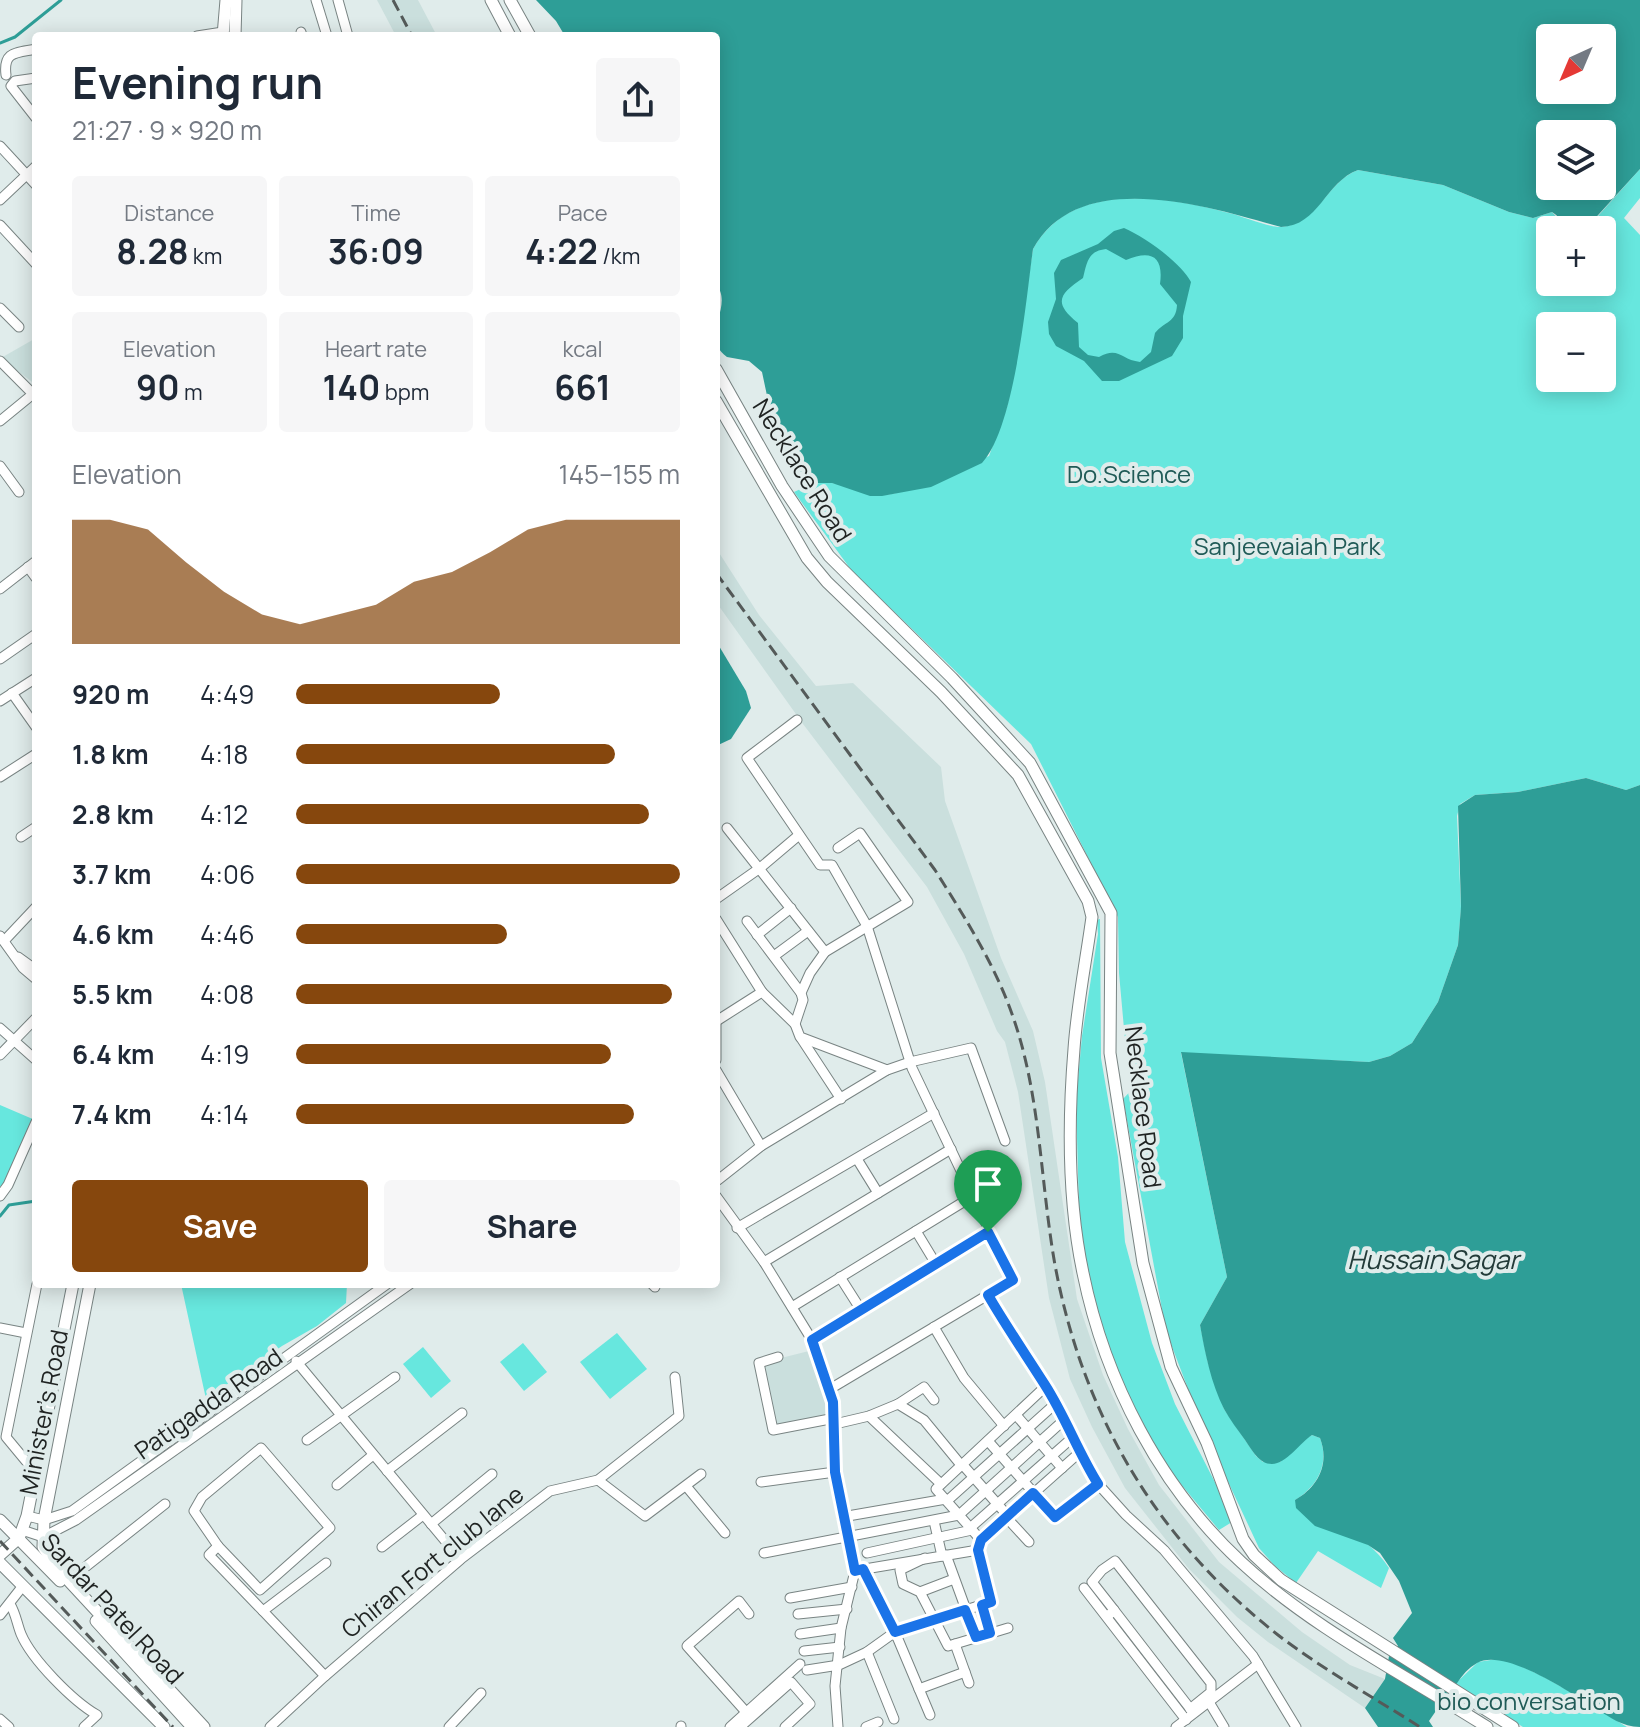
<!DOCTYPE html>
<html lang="en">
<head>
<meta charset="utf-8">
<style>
  body { margin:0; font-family:Manrope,sans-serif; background:#f6f6f7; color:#1f2937; height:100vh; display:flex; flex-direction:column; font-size:30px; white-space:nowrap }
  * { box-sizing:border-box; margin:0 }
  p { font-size:26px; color:#747a83 }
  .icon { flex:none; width:44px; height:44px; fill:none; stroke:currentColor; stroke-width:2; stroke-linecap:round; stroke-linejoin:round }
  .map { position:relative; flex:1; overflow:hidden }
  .side { position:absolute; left:32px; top:32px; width:688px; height:1256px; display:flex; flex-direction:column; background:#fff; border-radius:8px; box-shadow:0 4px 20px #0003 }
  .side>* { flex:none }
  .needle { width:52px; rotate:224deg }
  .buttons { position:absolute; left:1536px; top:24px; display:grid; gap:16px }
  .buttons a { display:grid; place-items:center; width:80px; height:80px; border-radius:8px; background:#fff; box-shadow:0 4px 20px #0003; font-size:40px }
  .pin { position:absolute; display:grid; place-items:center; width:68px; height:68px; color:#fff; margin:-82px -34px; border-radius:50% 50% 50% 0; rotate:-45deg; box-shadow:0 0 8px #0007 }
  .pin .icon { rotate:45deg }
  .round { display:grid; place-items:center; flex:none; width:84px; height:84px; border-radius:8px; background:#f6f6f7 }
  .overview { display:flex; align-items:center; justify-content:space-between; height:136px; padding:0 40px }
  h1 { font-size:44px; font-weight:700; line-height:60px }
  .figures { display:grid; grid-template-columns:repeat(3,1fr); gap:12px; height:136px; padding:8px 40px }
  .figures div { display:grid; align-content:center; border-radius:8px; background:#f6f6f7; text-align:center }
  .figures b { font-size:34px; font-weight:700 }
  .figures small { font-size:22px; font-weight:400 }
  .figures p { font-size:22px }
  .chart { height:224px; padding:16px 40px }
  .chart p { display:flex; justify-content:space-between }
  .chart svg { width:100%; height:144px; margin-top:8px; fill:#86470d; opacity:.7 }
  .button { display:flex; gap:16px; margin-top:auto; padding:16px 40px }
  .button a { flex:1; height:92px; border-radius:8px; background:#86470d; color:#fff; font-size:32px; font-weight:700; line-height:92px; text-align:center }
  .button a+a { background:#f6f6f7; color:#1f2937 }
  ul { padding:0 40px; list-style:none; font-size:26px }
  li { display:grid; grid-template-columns:128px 96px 1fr; align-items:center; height:60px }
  li i { height:20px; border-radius:10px; background:#86470d }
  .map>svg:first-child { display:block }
</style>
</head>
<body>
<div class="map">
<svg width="1640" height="1727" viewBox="0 0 1640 1727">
  <rect width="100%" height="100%" fill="#e0eceb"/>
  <g fill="#cadfdd">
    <path d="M377,0H418L437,36H396Z"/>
    <path d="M36,338V385L1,358Z"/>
    <path d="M716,548L759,615L816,686L853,683L941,767L945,801L1001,958L1033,1031L1045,1082L1077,1299L1103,1375L1128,1429L1159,1485L1219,1562L1302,1632L1350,1665L1385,1679L1365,1708L1268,1642L1237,1617L1189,1569L1125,1488L1092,1427L1070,1379L1049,1298L1018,1092L1005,1042L997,1031L964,954L927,887L803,724L716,602Z"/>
    <path d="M817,1349L835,1417L773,1430L761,1363Z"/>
  </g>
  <g fill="#67e7de" fill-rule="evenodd">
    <path d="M1640,169V198L1624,218L1640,235V785L1626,790L1586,778L1518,792L1475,795L1460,804L1457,816L1461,908L1458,945L1438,1002L1412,1043L1390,1056L1369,1062L1181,1053L1227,1277L1200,1325L1208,1363L1224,1409L1256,1456L1263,1462H1280L1302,1441L1312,1435L1320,1438C1330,1464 1317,1487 1295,1500C1327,1519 1369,1536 1389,1568L1381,1588L1318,1551L1296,1583L1275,1566L1259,1548L1203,1428L1166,1331L1123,1099L1138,1083L1134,1052L1126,1051L1119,973L1118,917L1031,744L852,571L794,492C806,487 818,481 832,483C860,486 863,500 896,493L989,456L1007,407L1014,374L1033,249C1071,180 1166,196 1229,213C1242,216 1270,228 1282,227C1319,223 1326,182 1358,170L1443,185L1509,212L1533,218L1552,212L1560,221L1590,225ZM1550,230H1602V282H1550ZM1550,326H1602V378H1550Z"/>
    <path d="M1100,919L1101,1058L1118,1157L1125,1242L1152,1343L1175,1404L1223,1498L1232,1522L1219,1530L1165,1465L1116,1372L1088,1278L1079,1208L1076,1102L1082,1036L1098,934L1097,920Z"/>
    <path d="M0,1105L35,1120L4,1189L0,1186Z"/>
    <path d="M181,1284H347L346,1303L317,1326L282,1346L206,1399Z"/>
    <path d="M617,1333L647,1369L610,1399L580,1362Z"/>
    <path d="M523,1343L547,1372L524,1391L500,1362Z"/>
    <path d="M423,1347L451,1381L431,1398L403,1364Z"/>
    <path d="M1497,1659C1532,1664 1595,1708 1627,1727H1523L1455,1684L1478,1662Z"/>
  </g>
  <g fill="#2e9e97" fill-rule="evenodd">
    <path d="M536,0H1640V169L1589,225C1567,233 1567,222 1552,212L1533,218L1509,212L1443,185L1358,170C1325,182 1319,226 1281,227C1210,207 1079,165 1033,249C1026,300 1015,427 982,463L931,487L882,496H870L832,483H816L804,477L781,438L769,405L762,372L749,361L727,357C698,336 735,307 716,284V36H565L556,21ZM1602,38V90H1550V38ZM1602,134V186H1550V134Z"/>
    <path d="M1124,228C1145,237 1180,262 1191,282L1183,316V338L1172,356L1119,381H1102L1084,361L1056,346L1049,334L1048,322L1056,299L1054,273L1061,260L1098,244L1114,231ZM1106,249L1126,260C1150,250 1164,255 1160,284L1177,305C1176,323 1165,321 1155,333L1151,352L1140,362C1121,360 1119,346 1099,357L1088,355L1079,347L1078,323C1052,302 1060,294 1083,278C1087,262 1088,251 1106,249Z"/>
    <path d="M716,641L746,691L751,708L731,739L716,746Z"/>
    <path d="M1586,778L1626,790L1640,785V1727C1622,1727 1610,1717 1595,1708C1571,1693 1504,1647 1477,1663C1460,1673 1452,1691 1444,1708L1440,1705L1429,1721L1433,1727H1378L1365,1708L1385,1679L1389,1656L1398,1646L1393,1638L1412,1613L1399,1581L1380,1553L1368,1545L1315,1526L1296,1508L1295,1500C1318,1487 1330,1464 1320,1438L1312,1435C1301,1442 1286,1464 1272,1464C1259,1464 1252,1450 1245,1440C1238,1430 1230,1420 1224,1409C1211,1383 1205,1353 1200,1325L1227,1277L1181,1052L1369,1062L1390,1056L1412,1043L1438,1002L1458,945L1461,907L1458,806L1475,795L1518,792Z"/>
  </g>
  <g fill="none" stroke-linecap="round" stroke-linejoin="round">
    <g stroke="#2e9e97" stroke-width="3">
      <path d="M0,43L15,37L61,0"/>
      <path d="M0,1216L9,1205L36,1201"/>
    </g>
    <defs>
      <g id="minor">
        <path d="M316,0L327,36"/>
        <path d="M338,0L348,36"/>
        <path d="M301,32L302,36"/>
        <path d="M197,36L223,32"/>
        <path d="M6,75C3,51 16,53 36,49"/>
        <path d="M36,78L15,81L11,86L36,118"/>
        <path d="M0,146L36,185"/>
        <path d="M0,200L36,166"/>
        <path d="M0,225L36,264"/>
        <path d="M0,308L19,327"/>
        <path d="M0,361L36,397"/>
        <path d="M0,421L33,394"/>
        <path d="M0,466L19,492"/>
        <path d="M28,567L36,578"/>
        <path d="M0,589L36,561"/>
        <path d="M0,659L36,634"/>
        <path d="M12,693L36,727"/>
        <path d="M0,701L36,678"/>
        <path d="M797,720L747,758L820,865H832L867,926L912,1068L1013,1280L830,1389"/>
        <path d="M0,777L36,754"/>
        <path d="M727,828L825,952"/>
        <path d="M21,837L36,827"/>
        <path d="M716,899L760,868L799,835"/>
        <path d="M716,919L762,992"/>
        <path d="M747,921L801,993"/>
        <path d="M757,935L791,908"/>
        <path d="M0,936L23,968L36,979"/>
        <path d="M4,941L36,907"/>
        <path d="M774,956L808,931"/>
        <path d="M18,957L36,970"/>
        <path d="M716,1017V1060"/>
        <path d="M718,1020L762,992L795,1024L800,1037L887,1070"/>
        <path d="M795,1024L803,1000L801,993L810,973L825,952L908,902L860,833L838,848"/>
        <path d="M0,1028L36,1060"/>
        <path d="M801,1038L841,1099"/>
        <path d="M0,1055L36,1018"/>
        <path d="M716,1070L761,1146"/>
        <path d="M857,1159L878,1193"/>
        <path d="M718,1180L761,1146L887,1070L910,1062L971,1048L1005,1141"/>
        <path d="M0,1196L8,1185L36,1122"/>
        <path d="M716,1196L764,1262L812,1340L833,1402L835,1472L855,1571L841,1628L835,1686L838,1727"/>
        <path d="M737,1228L934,1113"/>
        <path d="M916,1231L936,1264"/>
        <path d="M764,1262L951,1149"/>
        <path d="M840,1277L861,1310"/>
        <path d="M652,1284L655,1287"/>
        <path d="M988,1295L1015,1342L1046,1386L1079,1453L1098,1484L1126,1515L1164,1550L1253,1656L1296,1727"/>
        <path d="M792,1307L973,1196"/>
        <path d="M934,1327L964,1378L1004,1426"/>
        <path d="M0,1328L26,1333"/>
        <path d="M812,1340L988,1232"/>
        <path d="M778,1357L759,1363L773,1430L835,1418"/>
        <path d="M296,1361L452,1549"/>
        <path d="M898,1404L924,1387L934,1400"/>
        <path d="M1016,1415L1062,1468"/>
        <path d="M869,1416L941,1484"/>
        <path d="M835,1424L869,1416L898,1404L924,1420L961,1465"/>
        <path d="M307,1440L395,1377"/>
        <path d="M988,1441L1055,1517L1098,1484"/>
        <path d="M261,1448L330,1528L260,1590L218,1546L194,1511L202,1497Z"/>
        <path d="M962,1464L1008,1516"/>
        <path d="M387,1471L462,1413"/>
        <path d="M35,1472L6,1437L37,1284"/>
        <path d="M598,1480L645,1516L701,1474"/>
        <path d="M761,1482L835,1472"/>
        <path d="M337,1485L373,1455"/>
        <path d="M686,1486L725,1533"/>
        <path d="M947,1501L1055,1404"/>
        <path d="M27,1516L44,1520L72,1511L387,1284"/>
        <path d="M842,1517L946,1499"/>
        <path d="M1006,1517L1029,1542"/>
        <path d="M934,1521L942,1556"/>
        <path d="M431,1524L492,1474"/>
        <path d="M970,1528L1072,1438"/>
        <path d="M22,1530L43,1537L76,1520L410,1284"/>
        <path d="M981,1540L1079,1453"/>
        <path d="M218,1546L209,1555L263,1611"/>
        <path d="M382,1547L423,1515"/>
        <path d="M764,1553L959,1515L1064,1420"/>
        <path d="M867,1553L972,1530"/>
        <path d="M946,1555L976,1637"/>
        <path d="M925,1558L900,1570L903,1584L920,1592L948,1646L955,1644L969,1683"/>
        <path d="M863,1569L895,1632L930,1715"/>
        <path d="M859,1570L978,1550"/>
        <path d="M69,1580L165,1504"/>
        <path d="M1084,1588L1186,1720"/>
        <path d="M920,1592L954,1579"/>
        <path d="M790,1598L852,1587"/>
        <path d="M10,1604C16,1614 17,1624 21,1634C32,1660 73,1701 97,1715L84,1727"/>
        <path d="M982,1605L990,1633"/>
        <path d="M1114,1610L1092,1582L1102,1570L1115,1561L1211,1683V1692L1190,1709"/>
        <path d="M798,1614L847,1609"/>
        <path d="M0,1615L22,1587"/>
        <path d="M1109,1615L1114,1610L1192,1711"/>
        <path d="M800,1634L841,1628"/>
        <path d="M955,1644L1008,1628"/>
        <path d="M804,1651L840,1647"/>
        <path d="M867,1652L894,1719"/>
        <path d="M807,1670L839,1665L867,1652L895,1632L991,1602L978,1550L981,1540L936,1489L1046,1386"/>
        <path d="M325,1676L263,1611L326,1563"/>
        <path d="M919,1689L965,1672"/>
        <path d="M1209,1702L1224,1727"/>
        <path d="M746,1712L687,1646L739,1601L749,1614"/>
        <path d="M0,1719L9,1727"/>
        <path d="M681,1726V1727"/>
        <path d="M270,1727L325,1676L461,1559L550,1491L598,1480L679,1416L675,1377"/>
        <path d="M449,1727L481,1693"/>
        <path d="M730,1727L800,1664"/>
        <path d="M740,1727L791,1682L810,1704L785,1727"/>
        <path d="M866,1727L878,1722"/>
        <path d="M1176,1727L1258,1664"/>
      </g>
      <g id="major">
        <path d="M491,0L510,36"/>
        <path d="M510,0L530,36"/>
        <path d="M223,36L226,0"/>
        <path d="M235,36L236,0"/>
        <path d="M716,369L782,486L829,556L952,678L1030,763L1111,913L1110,1053L1143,1263L1171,1367L1207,1443L1243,1539L1254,1555L1281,1580L1513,1727"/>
        <path d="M716,401L807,558L827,582L941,692L1018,775L1088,901L1092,917C1086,961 1077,1005 1074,1049C1068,1122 1068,1202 1083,1273C1105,1381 1160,1487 1241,1562C1313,1629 1404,1674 1487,1727"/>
        <path d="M90,1284L44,1520L43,1547L56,1567L204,1727"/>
        <path d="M0,1520L60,1581"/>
        <path d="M0,1555L19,1538L27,1516L73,1284"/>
        <path d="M0,1563L164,1727"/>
        <path d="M96,1621L192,1727"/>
      </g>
    </defs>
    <use href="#minor" stroke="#798483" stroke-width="11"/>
    <use href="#major" stroke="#798483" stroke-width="13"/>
    <use href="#minor" stroke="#fff" stroke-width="9"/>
    <use href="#major" stroke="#fff" stroke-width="11"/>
    <g stroke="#545a59" stroke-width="3" stroke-dasharray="12 6" stroke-linecap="butt">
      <path d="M393,0L412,36"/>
      <path d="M716,573L935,870C964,916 994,963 1012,1014C1041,1095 1040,1181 1055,1265C1083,1416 1157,1540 1278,1635C1322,1669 1373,1697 1420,1727"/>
      <path d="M0,1541L173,1727"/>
    </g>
  </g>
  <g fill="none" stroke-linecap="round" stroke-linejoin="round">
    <defs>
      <path id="route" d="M988,1232L1013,1280L988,1295C1006,1326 1026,1355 1045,1385C1065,1416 1078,1452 1098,1484L1055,1517L1033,1493L981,1540L978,1550L991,1602L982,1605L990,1633L976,1637L965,1610L895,1632L863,1569L855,1571L835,1472L833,1402L812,1340Z"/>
    </defs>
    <use href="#route" stroke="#fff" stroke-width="16"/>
    <use href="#route" stroke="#1a73e8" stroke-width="10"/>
  </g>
  <g text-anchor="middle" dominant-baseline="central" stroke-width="8" stroke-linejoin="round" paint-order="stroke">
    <g font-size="24" fill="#1f2322" stroke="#e0eceb">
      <text transform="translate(803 470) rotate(58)">Necklace Road</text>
      <text transform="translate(1144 1107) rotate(83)">Necklace Road</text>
      <text transform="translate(208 1403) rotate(-35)">Patigadda Road</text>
      <text transform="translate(43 1412) rotate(-79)">Minister's Road</text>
      <text transform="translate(432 1561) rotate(-39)">Chiran Fort club lane</text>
      <text transform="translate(113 1608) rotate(47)">Sardar Patel Road</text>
    </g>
    <g font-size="24" fill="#205b57" stroke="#e0eceb">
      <text x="1129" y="473">Do.Science</text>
      <text x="1287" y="545">Sanjeevaiah Park</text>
      <text x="1529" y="1700">bio conversation</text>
    </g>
    <g font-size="26" font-style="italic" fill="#233b39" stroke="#e0eceb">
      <text x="1433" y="1259">Hussain Sagar</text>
    </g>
  </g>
</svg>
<div class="buttons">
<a><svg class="needle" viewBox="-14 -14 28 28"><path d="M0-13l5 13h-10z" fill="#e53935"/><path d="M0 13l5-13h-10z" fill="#747a83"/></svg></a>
<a><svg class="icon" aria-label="layers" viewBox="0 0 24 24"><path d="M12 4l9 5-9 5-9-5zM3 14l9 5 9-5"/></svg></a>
<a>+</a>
<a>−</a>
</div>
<div class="pin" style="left:988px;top:1232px;background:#1e9e55"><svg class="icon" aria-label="arrive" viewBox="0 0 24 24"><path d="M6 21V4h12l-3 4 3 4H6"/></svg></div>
<section class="side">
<div class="overview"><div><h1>Evening run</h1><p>21:27 · 9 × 920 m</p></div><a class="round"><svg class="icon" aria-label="share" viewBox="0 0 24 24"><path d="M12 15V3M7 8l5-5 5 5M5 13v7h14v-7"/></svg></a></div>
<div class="figures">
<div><p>Distance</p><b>8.28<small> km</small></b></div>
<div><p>Time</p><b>36:09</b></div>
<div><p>Pace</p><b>4:22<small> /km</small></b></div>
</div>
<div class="figures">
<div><p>Elevation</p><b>90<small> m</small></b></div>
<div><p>Heart rate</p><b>140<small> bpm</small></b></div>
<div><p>kcal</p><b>661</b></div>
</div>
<div class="chart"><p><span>Elevation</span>145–155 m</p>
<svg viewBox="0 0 160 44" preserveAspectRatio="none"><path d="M0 44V6L10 6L20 9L30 19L40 28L50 35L60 38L70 35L80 32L90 25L100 22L110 16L120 9L130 6L140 6L150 6L160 6V44z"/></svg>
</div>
<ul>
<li><b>920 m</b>4:49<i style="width:53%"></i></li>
<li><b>1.8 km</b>4:18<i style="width:83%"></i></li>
<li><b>2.8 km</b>4:12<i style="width:92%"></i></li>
<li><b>3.7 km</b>4:06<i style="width:100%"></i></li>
<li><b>4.6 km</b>4:46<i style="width:55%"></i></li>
<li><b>5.5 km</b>4:08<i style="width:98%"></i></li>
<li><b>6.4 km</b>4:19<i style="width:82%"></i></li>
<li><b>7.4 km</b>4:14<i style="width:88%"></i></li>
</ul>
<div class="button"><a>Save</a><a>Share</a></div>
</section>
</div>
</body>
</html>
